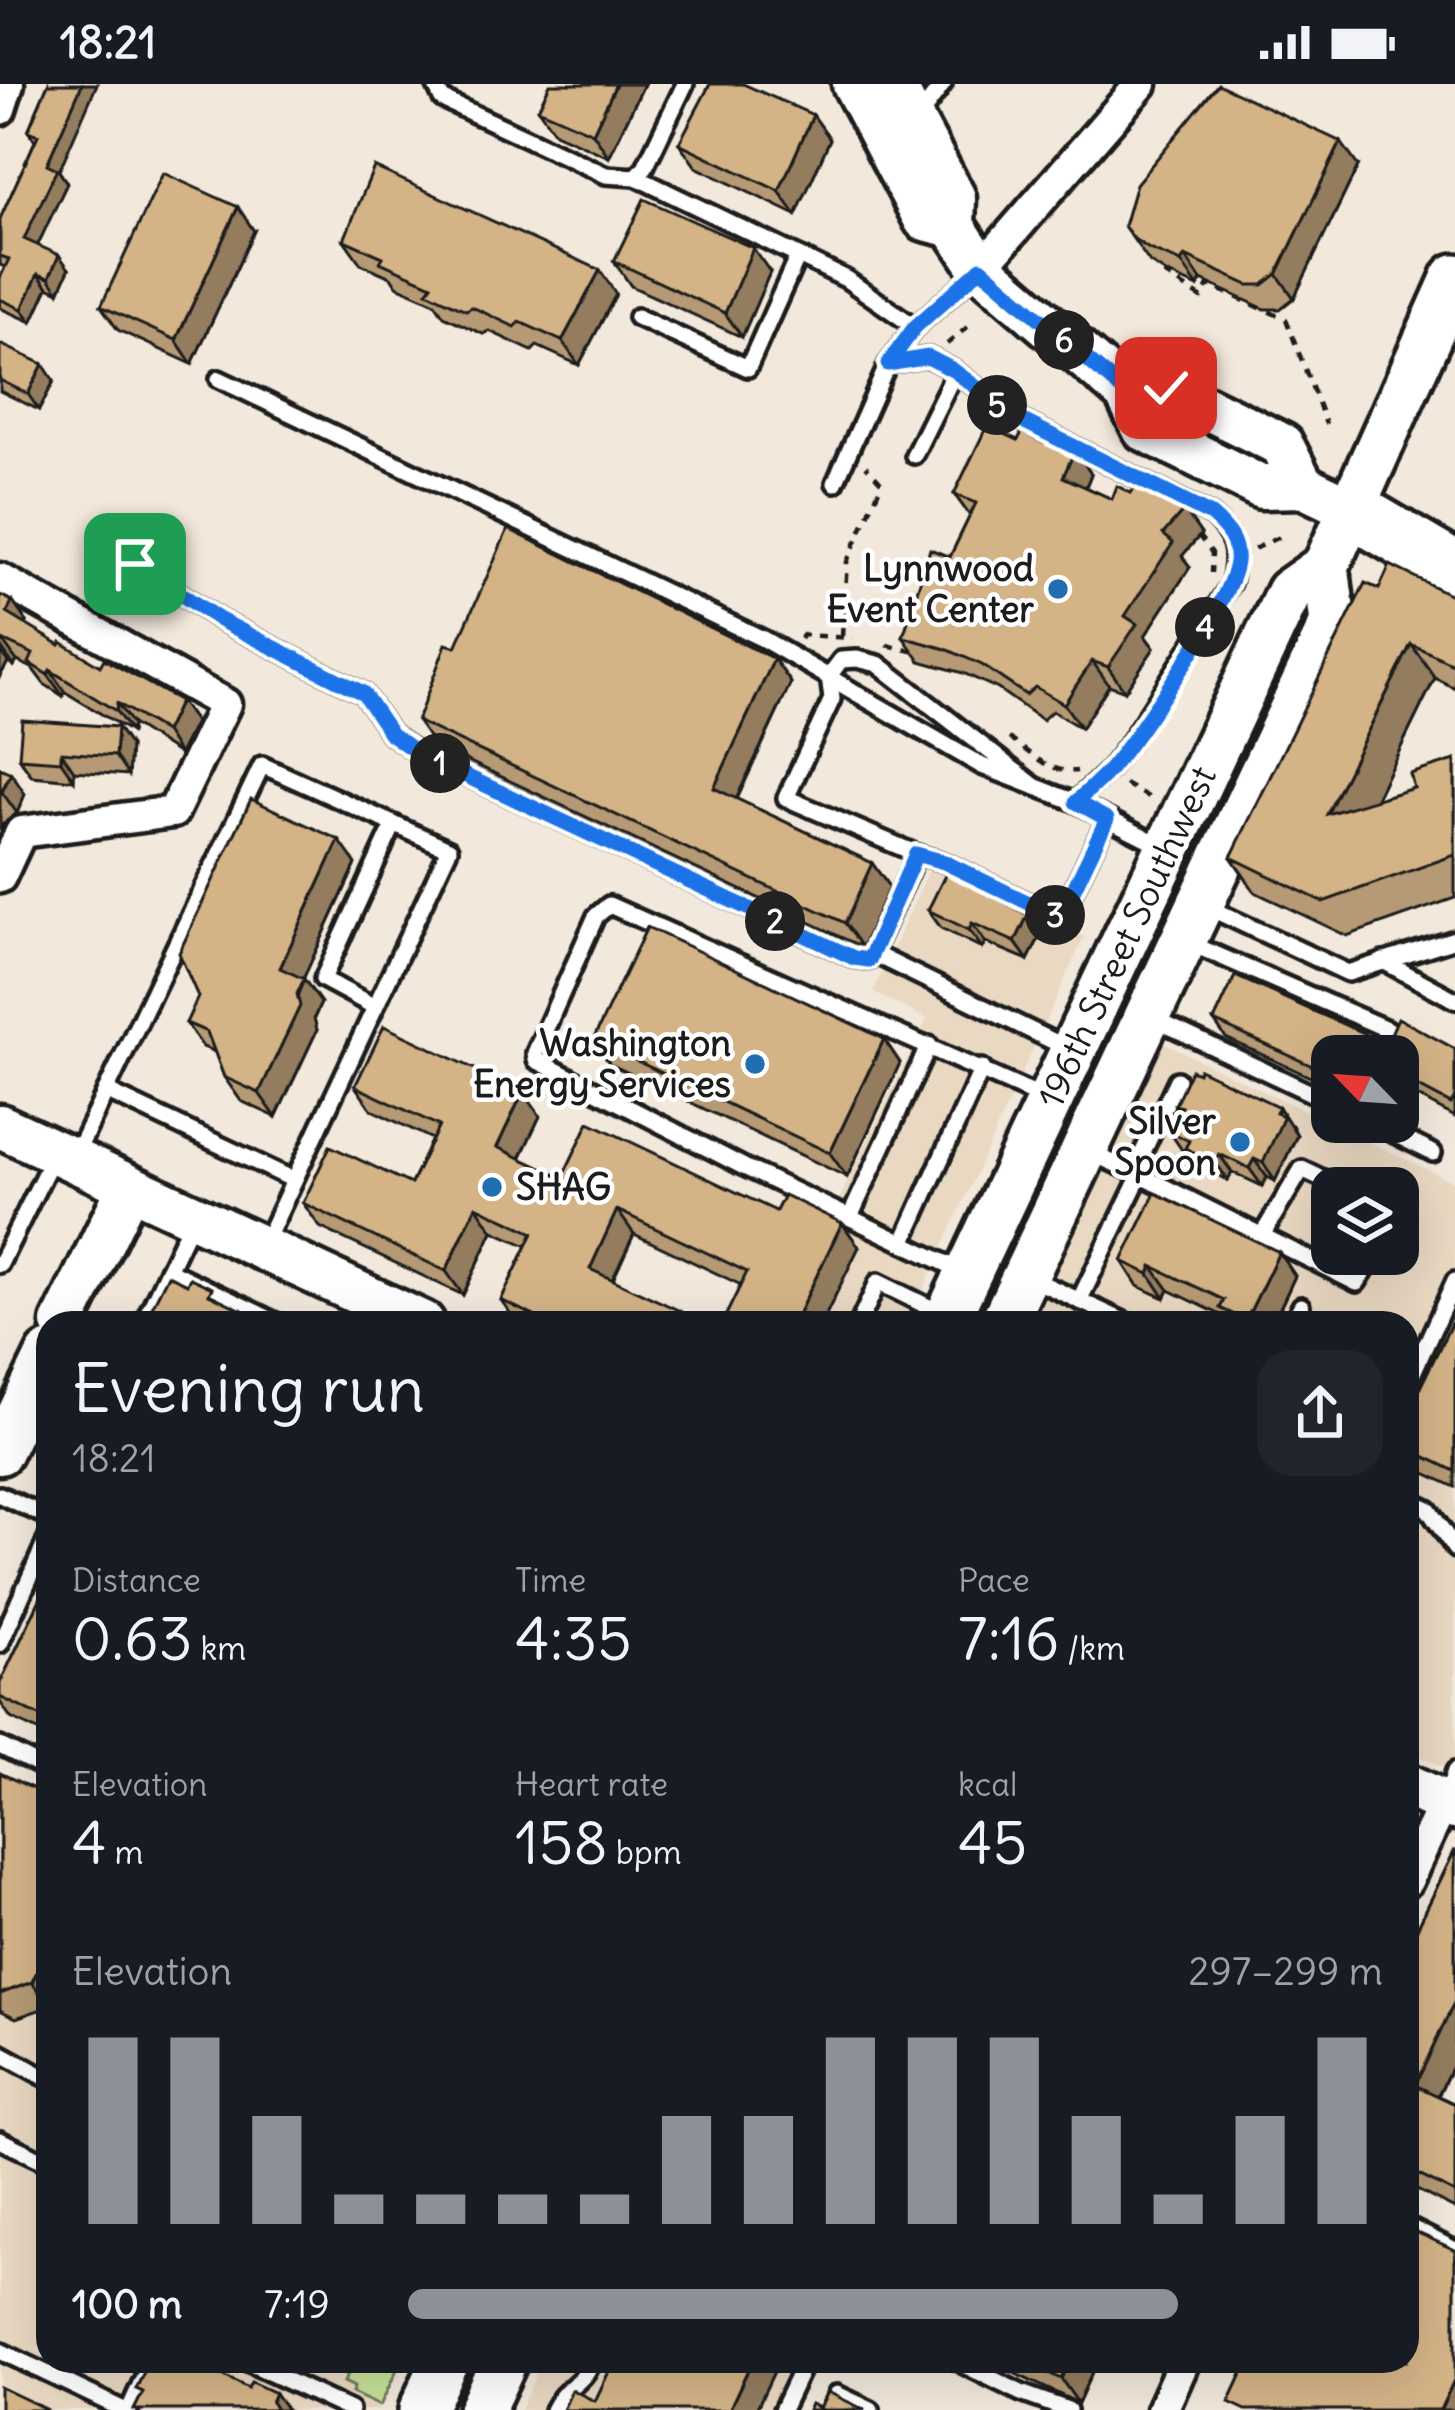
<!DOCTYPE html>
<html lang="en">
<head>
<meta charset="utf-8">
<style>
  body { margin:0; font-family:Delius,sans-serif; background:#20242c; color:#f1f3f6; height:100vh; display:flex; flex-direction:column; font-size:45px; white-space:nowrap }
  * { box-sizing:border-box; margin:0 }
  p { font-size:39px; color:#9ea1a6 }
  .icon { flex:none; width:66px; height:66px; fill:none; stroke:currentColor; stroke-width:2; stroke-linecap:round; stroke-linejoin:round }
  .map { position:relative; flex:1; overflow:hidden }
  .panel { position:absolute; left:36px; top:1227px; width:1383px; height:1062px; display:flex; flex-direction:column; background:#171b24; border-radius:36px; box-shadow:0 12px 48px #0002 }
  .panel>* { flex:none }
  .needle { width:78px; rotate:295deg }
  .buttons { position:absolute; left:1311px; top:951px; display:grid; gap:24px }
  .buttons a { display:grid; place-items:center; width:108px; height:108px; border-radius:24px; background:#171b24; box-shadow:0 12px 48px #0002; font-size:60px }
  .pin { position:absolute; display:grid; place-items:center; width:102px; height:102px; color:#fff; margin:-51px; border-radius:24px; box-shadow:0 6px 18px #0006 }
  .km { position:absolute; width:60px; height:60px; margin:-30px; border-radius:50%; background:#222; color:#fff; font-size:33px; line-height:60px; text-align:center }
  .round { display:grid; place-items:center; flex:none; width:126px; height:126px; border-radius:36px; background:#20242c }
  .summary { display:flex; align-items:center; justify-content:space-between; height:204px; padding:0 36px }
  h1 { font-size:66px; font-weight:600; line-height:90px }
  .stats { display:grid; grid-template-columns:repeat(3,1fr); gap:18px; height:204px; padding:12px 36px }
  .stats div { display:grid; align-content:center }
  .stats b { font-size:60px; font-weight:600 }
  .stats small { font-size:33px; font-weight:400 }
  .stats p { font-size:33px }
  .chart { height:336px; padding:24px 36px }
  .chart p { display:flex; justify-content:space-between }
  .chart svg { width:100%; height:216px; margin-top:12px; stroke:#8c9099; stroke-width:6 }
  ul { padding:0 36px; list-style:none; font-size:39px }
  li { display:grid; grid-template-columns:192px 144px 1fr; align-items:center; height:90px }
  li i { height:30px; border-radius:15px; background:#8c9099 }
  .status { display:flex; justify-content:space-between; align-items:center; height:84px; padding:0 60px; background:#171b24; direction:ltr }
  .status svg { height:33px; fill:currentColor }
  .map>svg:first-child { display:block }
</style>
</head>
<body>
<div class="status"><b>18:21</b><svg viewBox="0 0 49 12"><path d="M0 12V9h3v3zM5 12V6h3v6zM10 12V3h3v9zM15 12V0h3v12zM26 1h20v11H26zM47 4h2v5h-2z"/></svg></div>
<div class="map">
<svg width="1455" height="2326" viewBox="0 0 1455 2326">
  <rect width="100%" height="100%" fill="#f2e8db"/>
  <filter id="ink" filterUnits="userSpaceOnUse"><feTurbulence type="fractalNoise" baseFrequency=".00833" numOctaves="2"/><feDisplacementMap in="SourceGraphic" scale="24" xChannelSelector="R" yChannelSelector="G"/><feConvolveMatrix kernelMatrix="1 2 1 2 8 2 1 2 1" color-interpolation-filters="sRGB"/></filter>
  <g filter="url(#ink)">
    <g fill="#e9d8c2" fill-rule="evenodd">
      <path d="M932,780L1084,853L908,1239H732L829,1136L927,935L873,908Z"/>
      <path d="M1164,959L1455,1099V1689L1407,1666V1239H1027ZM1332,1104H1398V1170H1332Z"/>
      <path d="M0,1690L48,1714V2277H401L378,2326H0Z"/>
      <path d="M542,2277H804L785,2326H520Z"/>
    </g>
    <path fill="#c6e097" stroke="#717e5a" stroke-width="3" d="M354,2277H401L380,2322L352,2309L354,2303L344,2298Z"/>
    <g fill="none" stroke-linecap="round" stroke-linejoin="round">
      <defs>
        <g id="lane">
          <path d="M435,0L442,15L606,91L636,93L846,195L915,243"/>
          <path d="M916,36L943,0"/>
          <path d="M636,93L645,83L685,0"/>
          <path d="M637,233L748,284L798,172"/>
          <path d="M888,280L928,273L953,286L1021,336L1211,431C1235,453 1238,468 1231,499L1127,662L1109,686L1075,718"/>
          <path d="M219,295L763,555L982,682L1075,718L1162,762"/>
          <path d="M914,371L955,288"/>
          <path d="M835,399L888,280L915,243L979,186"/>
          <path d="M135,480L220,536L363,609L391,650L420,670L854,874L869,876L917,770L786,714L832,615L829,592L841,576L857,575L878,580L1033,701"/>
          <path d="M917,770L944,778L1060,834L1107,735"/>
          <path d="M1203,821L1348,889L1455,855"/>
          <path d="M1185,857L1398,950L1388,972"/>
          <path d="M872,869L1069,965"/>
          <path d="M1383,877L1455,916"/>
          <path d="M375,923L323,895L394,740"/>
          <path d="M1150,933L1332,1019"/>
          <path d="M106,1007L294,1096"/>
          <path d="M1370,1038L1433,1069"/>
          <path d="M1089,1068L1140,1091L1142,1070L1177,996"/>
          <path d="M74,1074L262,681L449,765L263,1163"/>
          <path d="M850,1133L929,961"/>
          <path d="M1262,1151L1302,1085L1342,1104"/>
          <path d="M903,1159L982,984"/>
          <path d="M0,1180L54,1071"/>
          <path d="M168,1186L278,1239"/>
          <path d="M966,1189L744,1083L536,976L535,969L596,832L609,821L1047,1016"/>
          <path d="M1028,1193L1128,1239"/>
          <path d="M1079,1217L1140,1091L1357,1199L1375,1170"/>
          <path d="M143,1239L192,1136"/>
          <path d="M859,1239L878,1198L943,1230"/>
          <path d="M1292,1239L1301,1222"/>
          <path d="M1407,1302L1455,1197"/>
          <path d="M0,1411L48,1433"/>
          <path d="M1407,1415L1428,1425L1455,1465"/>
          <path d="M0,1560L48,1453"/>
          <path d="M0,1662L48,1686"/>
          <path d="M1445,1716L1455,1687"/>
          <path d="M0,1969L48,1995"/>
          <path d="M0,2056L48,2079"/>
          <path d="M1407,2142L1455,2166"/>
          <path d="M0,2267L124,2326"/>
          <path d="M245,2277L350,2326"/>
          <path d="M956,2277L1021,2309L1068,2326"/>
          <path d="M129,2326L151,2277"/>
          <path d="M553,2326C564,2303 582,2301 593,2277"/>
          <path d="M782,2326L801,2286L797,2277"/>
          <path d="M830,2326L837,2310L871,2326"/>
        </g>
        <g id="street">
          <path d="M0,25L8,0"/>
          <path d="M981,184L1141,0"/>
          <path d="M0,495L225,620L173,728L21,748L0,793"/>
          <path d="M1407,1797L1444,1718"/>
          <path d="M1162,2326L1184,2277"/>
        </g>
        <g id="secondary">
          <path d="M854,0L925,135L953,142"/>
          <path d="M893,0L954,114L953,142L981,184L1126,309L1144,345L1261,403L1303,402L1351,425"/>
          <path d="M1126,309L1166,304L1282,361L1303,402"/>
          <path d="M0,1042L423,1239"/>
          <path d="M63,1239L129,1103"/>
          <path d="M0,1369L48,1270"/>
          <path d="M1407,1701L1455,1724"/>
        </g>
        <g id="primary">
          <path d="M945,1239L1289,508L1326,482L1455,193"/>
          <path d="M1003,1239L1333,539L1326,482"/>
          <path d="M422,2326L445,2277"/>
          <path d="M481,2326L504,2277"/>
        </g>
        <path id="highway" d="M1351,425L1455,486"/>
      </defs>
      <use href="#lane" stroke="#1c1c1c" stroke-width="24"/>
      <use href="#street" stroke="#1c1c1c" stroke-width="39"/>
      <use href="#secondary" stroke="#1c1c1c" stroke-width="51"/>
      <use href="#primary" stroke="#1c1c1c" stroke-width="54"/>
      <use href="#highway" stroke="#1c1c1c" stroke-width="63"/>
      <g stroke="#1c1c1c" stroke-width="4.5" stroke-dasharray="9 9" stroke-linecap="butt">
        <path d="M1164,190L1202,214L1208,201L1286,235L1326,340"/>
        <path d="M947,260L971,240"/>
        <path d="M1198,451L1212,469L1211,489"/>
        <path d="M1254,465L1281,452"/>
        <path d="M842,552L847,478L882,399L866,382"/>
        <path d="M800,555L803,551L852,554"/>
        <path d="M887,561L916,568"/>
        <path d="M1009,654C1030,669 1051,690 1077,687"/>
        <path d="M1125,700L1152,715"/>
      </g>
      <use href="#lane" stroke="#fff" stroke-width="15"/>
      <use href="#street" stroke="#fff" stroke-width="30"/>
      <use href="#secondary" stroke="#fff" stroke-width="42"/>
      <use href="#primary" stroke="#fff" stroke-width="45"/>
      <use href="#highway" stroke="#fff" stroke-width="54"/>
    </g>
    <g fill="#b69a74" stroke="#1c1c1c" stroke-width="3">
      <path d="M48,0L59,87L67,99L37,161L69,185L59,208L48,203L32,238L2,225L0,222V194L5,183L0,181V135L35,57L28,47Z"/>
      <path d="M644,0L609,73L555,49L538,25Z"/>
      <path d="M813,31L830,55L796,131L696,83L679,59Z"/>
      <path d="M1358,82L1294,214L1280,225H1265L1201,196L1198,203L1166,189L1150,179L1124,142Z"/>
      <path d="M254,147L192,280L118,246L101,222Z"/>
      <path d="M344,156L616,210L579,281L537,262L532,267L489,247L483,250L444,232L435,219L397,202L391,193L361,180Z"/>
      <path d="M614,177L770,188L742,253L631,202Z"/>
      <path d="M0,260L54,297L39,326L0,307Z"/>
      <path d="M1018,356L1075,366L1091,390L1086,403L1112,415L1131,409L1184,426L1201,450L1182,472L1190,483L1145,552L1154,564L1125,607L1109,601L1081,644L1052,627L1042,636L998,605L963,589L920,577L903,553L950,473L970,432L954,410Z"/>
      <path d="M1379,505L1455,513V604L1435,594L1375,716L1414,704L1455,676V814L1347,852L1255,808L1231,773Z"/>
      <path d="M0,511L12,517L27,538L26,541L60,561L100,582L180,617L195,638L179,670L132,640L131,648L65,608L63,612L44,600L32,584L17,577L14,582L8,578L0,592Z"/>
      <path d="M774,575L791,599L737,715L872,779L889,803L862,863L434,661L417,637Z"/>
      <path d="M117,643L130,662L128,691L74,687V696L32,692L19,674Z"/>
      <path d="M0,684L25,710L17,729L3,740L0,747Z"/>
      <path d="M356,780L303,895L321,919L314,934L317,946L276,1033L241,1017L224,993L215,968L203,963L186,939Z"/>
      <path d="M998,815L1028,831L1041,850L1028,876L985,858L982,864L941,844L928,826Z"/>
      <path d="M1214,937L1375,965H1455V1033L1398,1002V972H1332V1003L1226,954Z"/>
      <path d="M884,955L900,979L847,1093L610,980L593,956Z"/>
      <path d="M355,1002L523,1008L540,1032L520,1074L562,1094L776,1127L842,1139L859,1163L741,1201L634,1150L613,1196L688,1239H517L501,1216L527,1162L493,1147L463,1211L320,1143L303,1119L411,1100L432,1055L372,1026Z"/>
      <path d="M1175,1021L1292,1041L1297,1051L1275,1097L1267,1093L1262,1102L1232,1088L1228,1096L1198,1082L1188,1069L1182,1066L1169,1047L1179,1027Z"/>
      <path d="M1279,1168L1295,1192L1273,1239H1231L1227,1234L1169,1206L1165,1214L1138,1202L1122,1177Z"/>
      <path d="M1455,1232V1403L1410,1382L1407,1378V1330Z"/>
      <path d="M48,1499V1652L11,1634L0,1618V1599Z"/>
      <path d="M0,1689L48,1712V1923L16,1934L0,1926Z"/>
      <path d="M1455,1766V1976L1438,2012L1455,2020V2125L1407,2101V1861H1409Z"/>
      <path d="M988,2277H1097L1078,2319Z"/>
    </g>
    <g fill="#947d5e" stroke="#1c1c1c" stroke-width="3">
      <path d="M82,0H97L59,87L67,99L34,169L24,155L47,80Z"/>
      <path d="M616,0H644L609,73L593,49Z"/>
      <path d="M813,31L830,55L796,131L779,107Z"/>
      <path d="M1341,58L1358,82L1294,214L1277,190Z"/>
      <path d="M238,123L254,147L192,280L176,256Z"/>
      <path d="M753,164L770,188L742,253L725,229Z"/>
      <path d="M59,171L69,185L59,208L49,194Z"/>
      <path d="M1185,172L1201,196L1198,203L1181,178Z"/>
      <path d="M600,186L616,210L579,281L562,257Z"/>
      <path d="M38,190L48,203L32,238L22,225Z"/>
      <path d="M43,280L54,297L39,326L28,310Z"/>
      <path d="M1075,366L1091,390L1080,417L1063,393Z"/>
      <path d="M1184,426L1201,450L1182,472L1190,483L1145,552L1154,564L1125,607L1108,583L1125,532L1163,450Z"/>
      <path d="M12,517L27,538L21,550L7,529Z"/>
      <path d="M2,556L17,577L14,582L0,562Z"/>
      <path d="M1411,560L1435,594L1351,765L1327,730Z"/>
      <path d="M0,567L8,578L0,592Z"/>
      <path d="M774,575L791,599L730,728L714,704Z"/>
      <path d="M1092,577L1109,601L1081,644L1064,620Z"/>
      <path d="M50,586L65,608L63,612L48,591Z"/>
      <path d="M180,617L195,638L179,670L165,648Z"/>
      <path d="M117,619L132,640L131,648L116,627Z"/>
      <path d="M117,643L130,662L128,691L115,672Z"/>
      <path d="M61,668L74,687V696L61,677Z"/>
      <path d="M11,689L25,710L17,729L2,708Z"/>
      <path d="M339,756L356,780L297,908L280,884Z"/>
      <path d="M872,779L889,803L862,863L845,839Z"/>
      <path d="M1028,831L1041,850L1028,876L1015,858Z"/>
      <path d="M972,839L985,858L982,864L969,846Z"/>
      <path d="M304,895L321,919L314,934L317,946L276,1033L259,1009Z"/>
      <path d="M884,955L900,979L847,1093L830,1069Z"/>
      <path d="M523,1008L540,1032L514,1087L497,1063Z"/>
      <path d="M1279,1023L1297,1051L1275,1097L1263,1079Z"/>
      <path d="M1219,1070L1232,1088L1228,1096L1215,1078Z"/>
      <path d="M1254,1075L1267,1093L1262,1102L1249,1084Z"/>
      <path d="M476,1122L493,1147L463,1211L446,1187Z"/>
      <path d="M617,1126L634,1150L606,1209L590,1185Z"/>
      <path d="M842,1139L859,1163L822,1239H794Z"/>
      <path d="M1279,1168L1295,1192L1273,1239H1248L1246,1236Z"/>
      <path d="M1152,1182L1169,1206L1165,1214L1149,1190Z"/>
      <path d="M242,1226L252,1239H236Z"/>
      <path d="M680,1227L688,1239H674Z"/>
      <path d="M48,1864V1921L32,1898Z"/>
      <path d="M1455,1917V1976L1431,2025L1415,2001Z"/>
      <path d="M752,2277H779L756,2326H729Z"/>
      <path d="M1069,2277H1097L1078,2319L1061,2295Z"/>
      <path d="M1455,2294V2326H1440Z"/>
      <path d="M275,2309L287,2326H276L271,2318Z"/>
    </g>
    <g fill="#d4b387" stroke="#1c1c1c" stroke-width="3">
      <path d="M48,0H82L47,80L57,85L24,155L59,171L49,194L38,190L22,225L0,215V194L9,175L0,172V135L38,51L28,47Z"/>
      <path d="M550,0H616L593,49L538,25Z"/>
      <path d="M710,0H743L813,31L779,107L679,59Z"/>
      <path d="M1218,0L1341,58L1277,190L1263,201H1248L1185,172L1181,178L1149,165L1134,155L1124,142L1136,100Z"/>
      <path d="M374,83L600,186L562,257L520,238L515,243L472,223L466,226L427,208L432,201L380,178L383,173L344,156Z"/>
      <path d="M163,89L238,123L176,256L101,222Z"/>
      <path d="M644,115L753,164L725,229L614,177Z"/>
      <path d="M0,260L43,280L28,310L0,296Z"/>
      <path d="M987,342L1018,356L1022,348L1043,359L1047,352L1075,366L1063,393L1112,415L1117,402L1131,409L1136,402L1184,426L1163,450L1173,459L1125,532L1137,540L1108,583L1092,577L1064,620L1035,603L1026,611L982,581L946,565L903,553L930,465L950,473L976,419L954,410Z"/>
      <path d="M508,445L774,575L714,704L872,779L845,839L417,637L446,560L456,563Z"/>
      <path d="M1390,481L1455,513V581L1411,560L1327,730L1414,704L1410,690L1455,676V771L1323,818L1231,773L1365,499L1379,505Z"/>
      <path d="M0,511L12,517L7,529L60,561L61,558L100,582L104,575L180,617L165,648L117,619L116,627L50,586L48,591L29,579L33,570L2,556L0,559Z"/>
      <path d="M22,636L117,643L115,672L61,668V677L19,674Z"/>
      <path d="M0,684L11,689L0,710Z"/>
      <path d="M251,715L339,756L280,884L304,895L297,910L300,922L259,1009L224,993L207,948L186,939L198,913L179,869Z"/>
      <path d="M949,783L990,803L987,809L1028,831L1015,858L972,839L969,846L928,826Z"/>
      <path d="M647,843L884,955L830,1069L593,956Z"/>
      <path d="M1235,892L1365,950L1366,961L1372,966L1386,961L1398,934L1455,965V1013L1451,1020L1398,992V972H1332V991L1214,937Z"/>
      <path d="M384,942L523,1008L497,1063L562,1094L589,1038L776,1127L784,1111L842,1139L794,1239H722L747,1188L617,1126L590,1185L680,1227L674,1239H549L501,1216L533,1149L476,1122L446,1187L303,1119L330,1062L411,1100L439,1042L355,1002Z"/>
      <path d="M1199,985L1279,1023L1276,1029L1284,1032L1263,1079L1254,1075L1249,1084L1219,1070L1215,1078L1185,1064L1189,1057L1169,1047L1181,1023L1175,1021L1191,986L1198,989Z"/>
      <path d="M1155,1109L1279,1168L1246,1236L1220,1224L1224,1216L1152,1182L1149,1190L1122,1177Z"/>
      <path d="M168,1191L187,1200L190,1194L212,1204L209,1210L242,1226L236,1239H144Z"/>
      <path d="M1455,1232V1387L1407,1364V1330Z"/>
      <path d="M48,1499V1636L0,1613V1599Z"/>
      <path d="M0,1689L48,1712V1864L32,1898L0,1910Z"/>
      <path d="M1455,1766V1917L1415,2001L1455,2020V2109L1407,2085V1861H1409Z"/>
      <path d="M1407,2144L1455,2166V2294L1440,2326H1246L1229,2318L1248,2277H1407Z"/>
      <path d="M149,2277H194L248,2304L251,2298L275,2309L271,2318L276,2326H134L143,2308L136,2305Z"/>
      <path d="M614,2277H752L729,2326H563L572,2306L595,2317Z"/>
      <path d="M1023,2277H1069L1061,2295Z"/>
      <path d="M0,2303L48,2326H0Z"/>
      <path d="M828,2308L865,2326H808L811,2320L820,2324Z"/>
    </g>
  </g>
  <g fill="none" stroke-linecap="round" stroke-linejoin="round" filter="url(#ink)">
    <defs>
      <path id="route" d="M135,480L220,536L363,609L391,650L419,670L854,874L869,876L916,770L944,778L1060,834L1107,735L1076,718C1087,707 1100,697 1110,685C1138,652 1232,516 1236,478C1238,457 1226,444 1211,431L1021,336L953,286L928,273L888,280L915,243L981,184L1126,309L1166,304"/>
    </defs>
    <use href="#route" stroke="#fff" stroke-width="24"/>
    <use href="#route" stroke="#1a73e8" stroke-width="15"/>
  </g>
  <g fill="#1f6fb2" stroke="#fff" stroke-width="4.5">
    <circle cx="1058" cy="505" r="12"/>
    <circle cx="755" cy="980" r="12"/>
    <circle cx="1240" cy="1058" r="12"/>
    <circle cx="492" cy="1103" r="12"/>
  </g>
  <g text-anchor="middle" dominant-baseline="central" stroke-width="9" stroke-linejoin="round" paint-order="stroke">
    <g font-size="36" font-weight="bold" fill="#1c1c1c" stroke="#fff" text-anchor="end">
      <text x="1034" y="484">Lynnwood<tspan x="1034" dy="41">Event Center</tspan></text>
      <text x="731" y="959">Washington<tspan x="731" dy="41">Energy Services</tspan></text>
      <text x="1216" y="1037">Silver<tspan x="1216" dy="41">Spoon</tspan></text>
      <text x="516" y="1103" text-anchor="start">SHAG</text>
    </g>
    <g font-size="36" fill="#1c1c1c" stroke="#fff">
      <text transform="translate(1127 853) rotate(-65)">196th Street Southwest</text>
    </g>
  </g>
</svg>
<div class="buttons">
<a><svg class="needle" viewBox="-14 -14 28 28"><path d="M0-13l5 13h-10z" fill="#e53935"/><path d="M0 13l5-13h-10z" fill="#9ea1a6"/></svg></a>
<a><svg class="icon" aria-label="layers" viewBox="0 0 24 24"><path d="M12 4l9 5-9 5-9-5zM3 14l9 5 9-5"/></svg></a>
</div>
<div class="pin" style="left:135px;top:480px;background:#1e9e55"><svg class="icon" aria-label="arrive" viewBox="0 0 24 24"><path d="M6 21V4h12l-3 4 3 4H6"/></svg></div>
<div class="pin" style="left:1166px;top:304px;background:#d93025"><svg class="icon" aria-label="check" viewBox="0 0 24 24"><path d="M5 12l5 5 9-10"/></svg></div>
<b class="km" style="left:440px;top:679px">1</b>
<b class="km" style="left:775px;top:837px">2</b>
<b class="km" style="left:1055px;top:831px">3</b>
<b class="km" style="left:1205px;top:543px">4</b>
<b class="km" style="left:997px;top:321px">5</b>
<b class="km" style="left:1064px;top:256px">6</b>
<section class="panel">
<div class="summary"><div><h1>Evening run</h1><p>18:21</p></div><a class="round"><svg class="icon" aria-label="share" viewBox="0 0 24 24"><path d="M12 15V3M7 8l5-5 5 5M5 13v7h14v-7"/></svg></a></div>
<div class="stats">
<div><p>Distance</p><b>0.63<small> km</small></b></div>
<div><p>Time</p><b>4:35</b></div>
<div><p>Pace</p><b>7:16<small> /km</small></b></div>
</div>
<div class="stats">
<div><p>Elevation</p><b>4<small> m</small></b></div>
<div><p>Heart rate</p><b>158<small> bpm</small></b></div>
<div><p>kcal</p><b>45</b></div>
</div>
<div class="chart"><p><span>Elevation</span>297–299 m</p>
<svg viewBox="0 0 160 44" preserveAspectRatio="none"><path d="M5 44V6M15 44V6M25 44V22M35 44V38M45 44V38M55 44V38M65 44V38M75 44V22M85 44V22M95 44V6M105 44V6M115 44V6M125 44V22M135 44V38M145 44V22M155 44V6"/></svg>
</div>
<ul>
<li><b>100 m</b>7:19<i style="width:79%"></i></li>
</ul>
</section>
</div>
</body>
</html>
